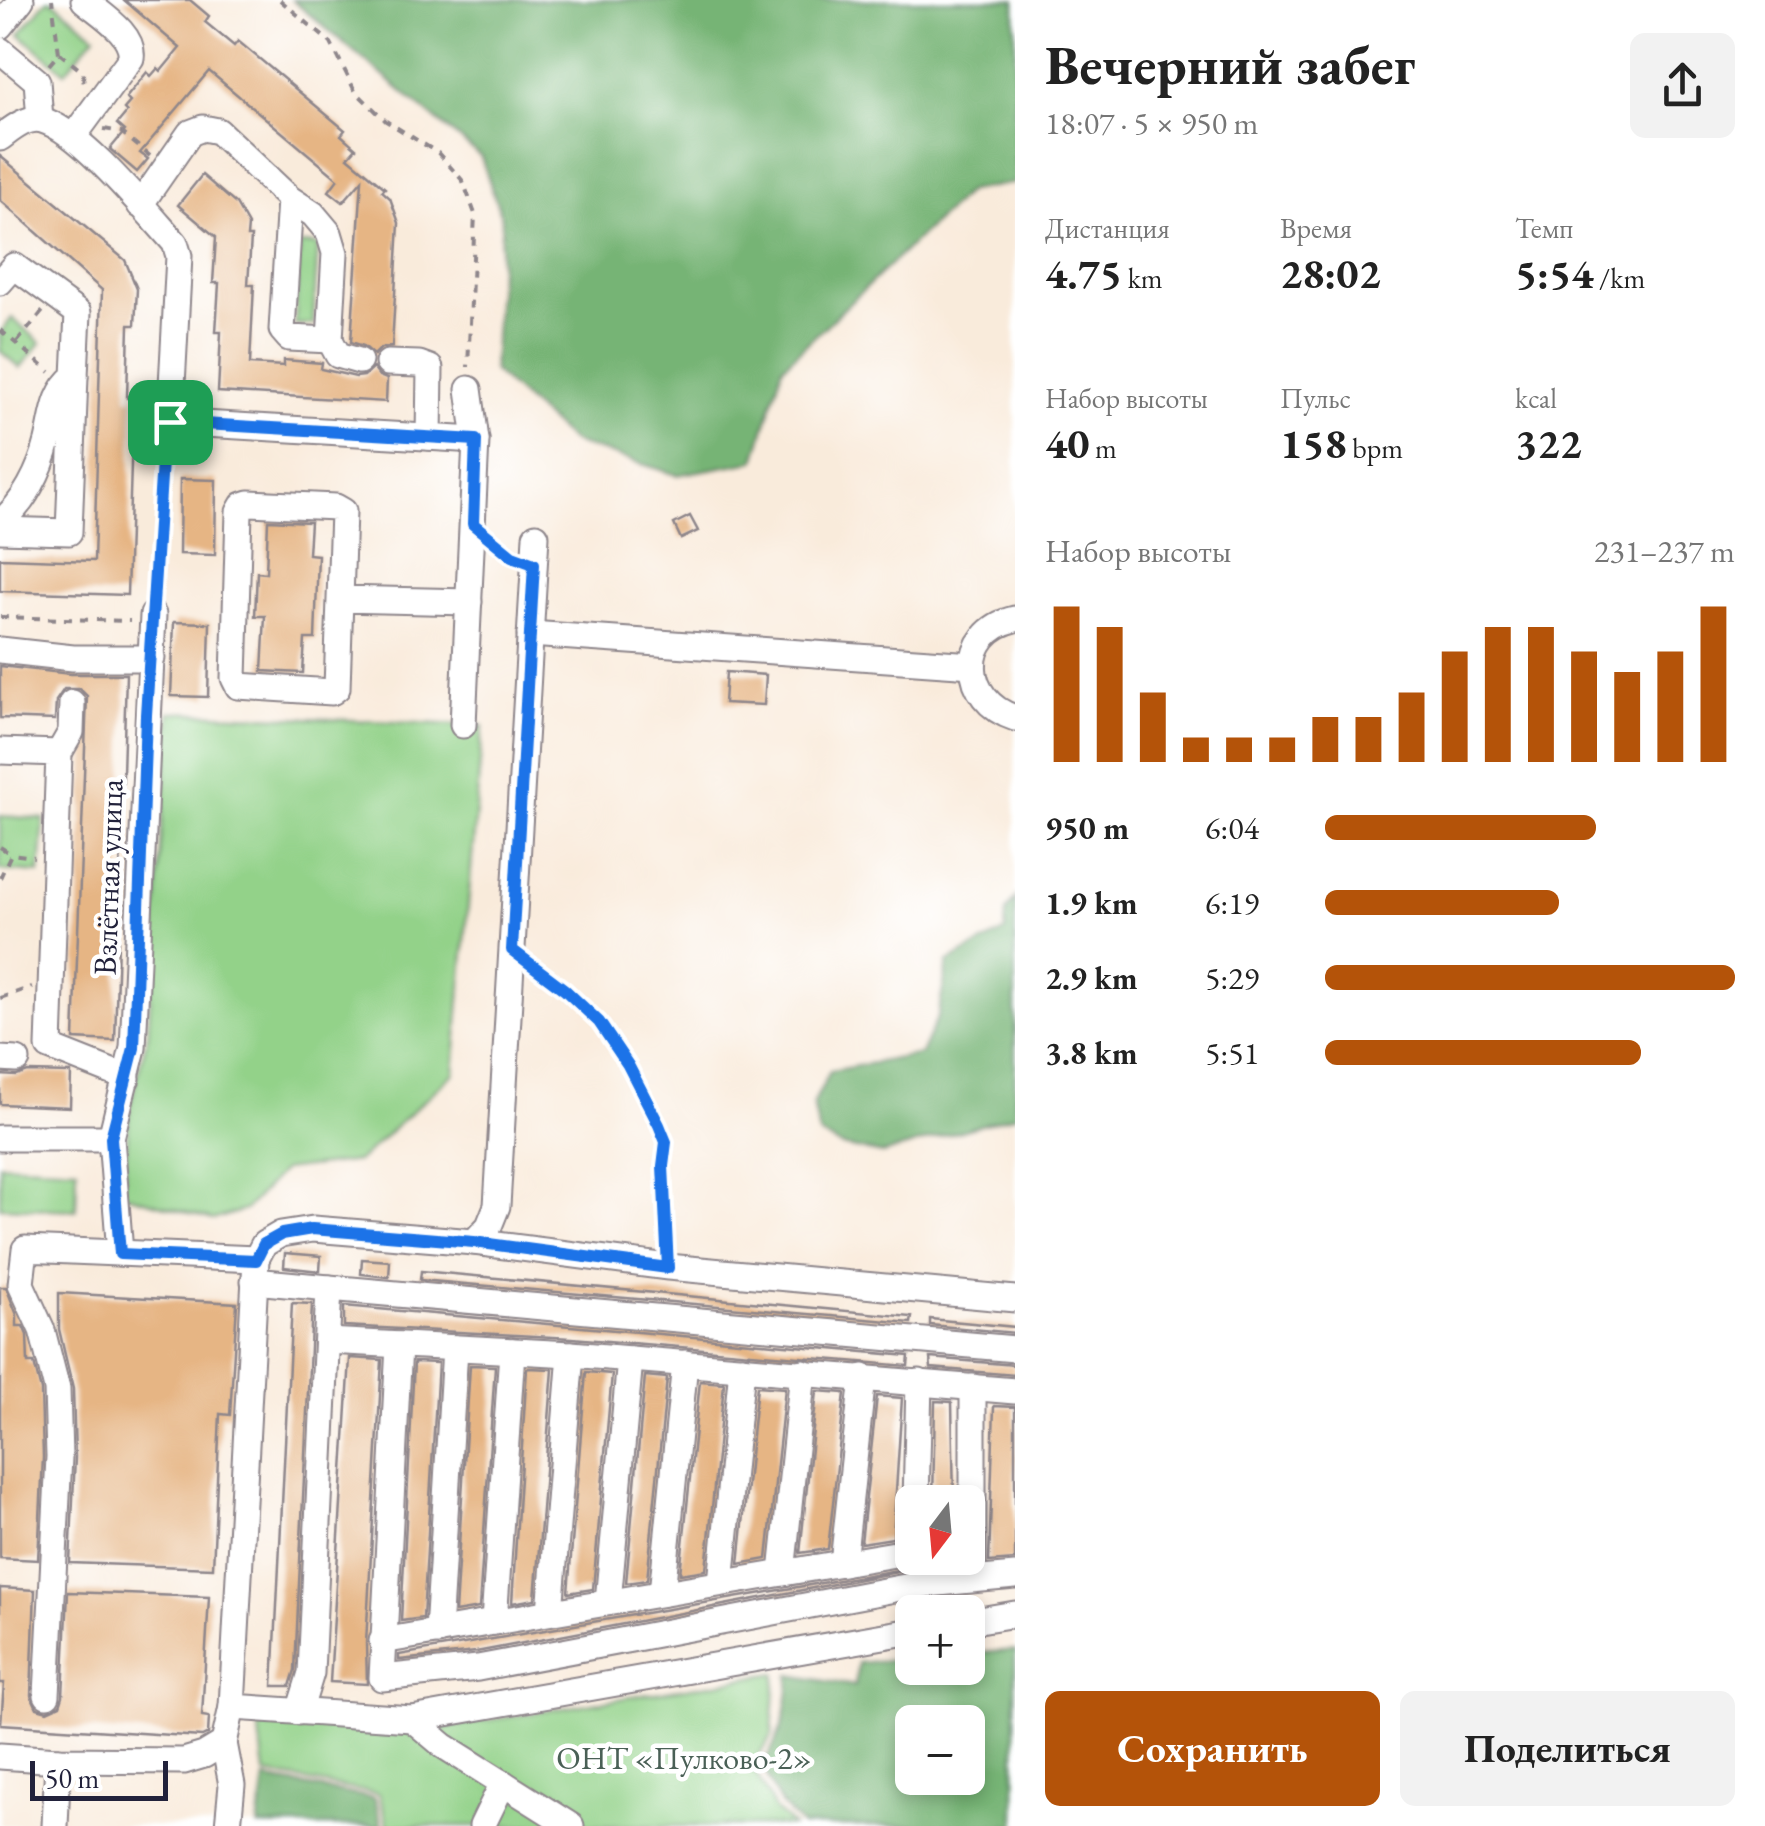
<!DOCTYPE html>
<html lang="ru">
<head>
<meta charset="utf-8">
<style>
  body { margin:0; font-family:"EB Garamond",serif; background:#f2f2f2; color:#222; height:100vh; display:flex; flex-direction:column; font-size:38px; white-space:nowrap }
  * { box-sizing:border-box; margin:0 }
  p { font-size:32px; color:#767676 }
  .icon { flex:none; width:55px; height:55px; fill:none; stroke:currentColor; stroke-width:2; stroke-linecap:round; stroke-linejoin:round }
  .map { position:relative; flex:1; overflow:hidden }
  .details { display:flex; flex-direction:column; background:#fff; width:750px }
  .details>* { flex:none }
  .needle { width:65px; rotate:196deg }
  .tools { position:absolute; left:895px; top:1485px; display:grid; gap:20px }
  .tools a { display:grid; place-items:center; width:90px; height:90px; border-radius:15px; background:#fff; box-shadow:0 5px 15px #0003; font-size:50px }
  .scale { position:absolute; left:30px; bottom:25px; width:138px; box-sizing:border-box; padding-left:10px; border:5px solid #22223b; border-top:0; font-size:28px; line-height:35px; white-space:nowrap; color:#22223b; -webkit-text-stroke:8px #fff; paint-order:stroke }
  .pin { position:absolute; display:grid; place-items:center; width:85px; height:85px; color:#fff; margin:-42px; border-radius:20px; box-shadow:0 5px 15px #0006 }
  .round { display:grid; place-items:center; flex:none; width:105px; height:105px; border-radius:15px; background:#f2f2f2 }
  .summary { display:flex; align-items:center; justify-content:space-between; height:170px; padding:0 30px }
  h1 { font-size:55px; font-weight:700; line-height:75px }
  .metrics { display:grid; grid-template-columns:repeat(3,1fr); gap:15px; height:170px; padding:10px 30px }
  .metrics div { display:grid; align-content:center }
  .metrics b { font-size:42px; font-weight:700 }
  .metrics small { font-size:28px; font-weight:400 }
  .metrics p { font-size:28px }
  .chart { height:280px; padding:20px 30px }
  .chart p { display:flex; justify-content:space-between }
  .chart svg { width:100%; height:180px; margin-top:10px; stroke:#b45309; stroke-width:6 }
  .action { display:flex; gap:20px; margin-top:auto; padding:20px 30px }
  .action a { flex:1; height:115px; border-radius:15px; background:#b45309; color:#fff; font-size:40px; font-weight:700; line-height:115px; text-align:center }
  .action a+a { background:#f2f2f2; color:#222 }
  ul { padding:0 30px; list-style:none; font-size:32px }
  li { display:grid; grid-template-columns:160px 120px 1fr; align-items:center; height:75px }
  li i { height:25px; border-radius:12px; background:#b45309 }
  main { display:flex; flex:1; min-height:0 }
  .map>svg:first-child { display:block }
</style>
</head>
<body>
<main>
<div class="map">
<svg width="1015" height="1826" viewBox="0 0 1015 1826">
  <rect width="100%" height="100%" fill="#fff"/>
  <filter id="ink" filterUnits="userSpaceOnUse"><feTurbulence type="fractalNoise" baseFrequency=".01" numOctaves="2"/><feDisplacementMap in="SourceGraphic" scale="20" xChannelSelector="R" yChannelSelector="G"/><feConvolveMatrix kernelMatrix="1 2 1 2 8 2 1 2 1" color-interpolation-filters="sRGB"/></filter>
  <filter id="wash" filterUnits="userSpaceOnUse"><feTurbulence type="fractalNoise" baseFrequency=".0048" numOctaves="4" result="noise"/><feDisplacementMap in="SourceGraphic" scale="40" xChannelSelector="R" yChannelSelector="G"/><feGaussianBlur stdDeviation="2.25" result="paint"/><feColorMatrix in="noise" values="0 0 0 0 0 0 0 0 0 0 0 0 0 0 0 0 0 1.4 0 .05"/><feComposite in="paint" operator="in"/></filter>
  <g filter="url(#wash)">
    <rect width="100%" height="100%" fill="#f9ebdb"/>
    <g fill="#93d289" stroke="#5a7a62" stroke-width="2.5">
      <path d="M47,0H52L95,35L65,72L19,34Z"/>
      <path d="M300,244L318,245L313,325L295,324Z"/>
      <path d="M12,318L41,343L20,368L0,351V333Z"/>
      <path d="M170,712L483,726L454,1073L358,1161L283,1170L245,1210L213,1220L123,1194L130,1105L148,1034Z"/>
      <path d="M0,816L44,819L40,873L0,870Z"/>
      <path d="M0,1164L77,1168L76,1210L0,1207Z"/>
      <path d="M776,1673L772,1736L752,1766L776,1811L793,1826H388L379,1794L265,1774L259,1725L441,1728Z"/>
    </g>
    <g fill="#76b475" stroke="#4c6b58" stroke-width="2.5" fill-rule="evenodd">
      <path d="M292,0H1015V183L968,191L783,366L755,461L677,475L572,442L493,371L502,219L481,157Z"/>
      <path d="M1015,898V1115L883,1154L840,1146L819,1134L813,1104L830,1071L921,1054L938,1016L948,962L1005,931L1006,912Z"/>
      <path d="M1015,1650V1826H803C781,1809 770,1789 763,1763C783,1735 788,1709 790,1675L855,1686L858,1663L912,1658V1668H968V1654ZM968,1722V1778H912V1722Z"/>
      <path d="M265,1779L375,1798L382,1826H258Z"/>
    </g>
    <g id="blocks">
      <g fill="#e6b584">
        <path d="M124,0H190L209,16L205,22L234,46L238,41L345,130L341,135L356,148L348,157L385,188L382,191L390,198L399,223L392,347L381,348L374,355L364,346L351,342L362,180L343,202L329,191L338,179L209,71L140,153L148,159L137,172L110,149L125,131L117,124L127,112L124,109L130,102L126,98L147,72L151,76L158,68L161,71L180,48Z"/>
        <path d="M0,156L125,260L137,289L135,325H129L127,398H133L127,595L0,591V558L94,561L102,290L0,200Z"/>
        <path d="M202,175L236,204L248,225L247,237H251L248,285H254L250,364L284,366V360L322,363L321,369L356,377L364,376L373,368L379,376L387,379L386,402L218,392L221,332H216L219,283H213L216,237L178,205Z"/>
        <path d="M180,479L216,480L215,555L179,554Z"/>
        <path d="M690,516L698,531L681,539L674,524Z"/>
        <path d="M268,520L310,522L308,554L318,555L315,639H305L303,673L262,671L265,616H255L257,572L266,573Z"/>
        <path d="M174,622L210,623L208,697L171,696Z"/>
        <path d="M0,666L71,674H126L115,1041L74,1039L87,696L80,689H64L56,701L55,720L0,718Z"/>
        <path d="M726,672L766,675L764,705L724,703Z"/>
        <path d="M28,1072L71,1073L70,1107L0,1104V1075L17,1076Z"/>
        <path d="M285,1253L321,1256L320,1271L284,1267Z"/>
        <path d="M362,1259L390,1261L389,1277L361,1274Z"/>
        <path d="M421,1271L912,1317L911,1323L420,1280Z"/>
        <path d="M0,1287H6L17,1315V1326H23L27,1335L28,1363H34L41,1391L43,1457L38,1560L0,1558Z"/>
        <path d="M59,1293L237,1303L230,1415L220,1414L213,1568L70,1563L75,1457L73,1389L59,1329Z"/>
        <path d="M292,1303L312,1304L295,1670L290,1686H273Z"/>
        <path d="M344,1306L909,1356L908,1366L572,1338L344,1326Z"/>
        <path d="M930,1319L1015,1327V1333L930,1325Z"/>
        <path d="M350,1358L382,1360L366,1643L367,1684L330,1682Z"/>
        <path d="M930,1358L1015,1365V1375L931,1368Z"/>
        <path d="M414,1362L438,1363L423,1618L401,1621Z"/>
        <path d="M470,1365L495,1366L479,1608L455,1612Z"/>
        <path d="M527,1368L553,1369L535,1599L512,1603Z"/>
        <path d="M586,1372L612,1374L593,1589L568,1593Z"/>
        <path d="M645,1376L667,1378L647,1580L626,1583Z"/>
        <path d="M700,1381L724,1383L706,1570L680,1574Z"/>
        <path d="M757,1386L785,1388L767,1559L739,1564Z"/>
        <path d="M817,1391L845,1393L828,1549L800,1553Z"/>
        <path d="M877,1396L902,1398L893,1538L861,1543Z"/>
        <path d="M935,1401L952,1402L954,1502H933Z"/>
        <path d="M994,1406L1015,1407V1560L989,1562Z"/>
        <path d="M925,1558H955V1565L913,1569L476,1652L399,1660V1655L898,1570Z"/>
        <path d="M0,1588L35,1590L31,1695L37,1708L47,1711L60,1705L63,1696L68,1592L209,1597L202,1716L209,1717L208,1734L202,1737L1,1724L4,1683H0Z"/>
      </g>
    </g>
  </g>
  <g filter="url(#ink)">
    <use href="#blocks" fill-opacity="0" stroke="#8e868b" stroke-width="2.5"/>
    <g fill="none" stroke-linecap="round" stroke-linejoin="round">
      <defs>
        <g id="minor">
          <path d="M0,26L21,0"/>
          <path d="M0,50L37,81L40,119"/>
          <path d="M73,137L131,58C135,34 100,14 84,0"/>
          <path d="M0,138C12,129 27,116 42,120C80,130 147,212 175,243L179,256L170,422L476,440"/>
          <path d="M140,205L190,133L203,128L218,131L290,199L313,214L329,233L335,253L330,340L289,338L282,330L290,199"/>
          <path d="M0,282L14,266L78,313L75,376C54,393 54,416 48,441C41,469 24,505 0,522"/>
          <path d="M330,340L338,355L359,361"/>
          <path d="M388,363L419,364L430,368L429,437"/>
          <path d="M0,530L69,532L75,376"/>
          <path d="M340,599L337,688L332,692L238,686L234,678L239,512L243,505L249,503L336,507L343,511L340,599L469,602"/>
          <path d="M1015,619C958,632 961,701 1015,718"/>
          <path d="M530,634L973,665"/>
          <path d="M0,650L73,658H152"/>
          <path d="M463,725L476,440L469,389"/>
          <path d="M0,751L59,753L49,1047L127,1078"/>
          <path d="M59,753L71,732L72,703"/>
          <path d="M0,1059L17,1060"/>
          <path d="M0,1138H111"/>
          <path d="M474,1242L489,1226L497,1206L536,536"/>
          <path d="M120,1253L111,1138L133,1048L153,615"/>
          <path d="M254,1281L329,1288"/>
          <path d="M327,1341L571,1354L1015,1391"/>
          <path d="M399,1345L382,1678L478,1668L916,1585L1015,1576"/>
          <path d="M916,1502L919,1382"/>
          <path d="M843,1563L863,1377"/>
          <path d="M782,1573L803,1372"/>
          <path d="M973,1579V1387"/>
          <path d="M721,1583L742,1368"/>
          <path d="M662,1593L685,1363"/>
          <path d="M608,1602L630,1359"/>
          <path d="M550,1612L571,1354"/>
          <path d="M494,1622L512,1351"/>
          <path d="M968,1622L1015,1614"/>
          <path d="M438,1632L455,1348"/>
          <path d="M382,1641L895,1554L912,1548"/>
          <path d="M47,1695L59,1457L57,1389L42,1330L21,1284L25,1249L256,1259"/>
          <path d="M232,1707L412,1719L444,1746L571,1826"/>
          <path d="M299,1712L311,1673L329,1288L1015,1349"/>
          <path d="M412,1719L912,1631"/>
          <path d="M224,1743L232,1707L256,1259L264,1244L281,1234L313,1229L474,1242L668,1267L1015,1299"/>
          <path d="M224,1743L232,1785L228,1826"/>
          <path d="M0,1756L58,1760L184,1761L204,1755L224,1743"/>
          <path d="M55,1826L58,1760"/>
          <path d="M482,1826L503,1783"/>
        </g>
      </defs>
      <use href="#minor" stroke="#8e868b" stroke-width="29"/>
      <g stroke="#8e868b" stroke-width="4" stroke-dasharray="8 8" stroke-linecap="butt">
        <path d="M280,0L331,43L355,91L386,121L438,153L463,181L475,214L468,367"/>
        <path d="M59,53L83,72L84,88"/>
        <path d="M49,65L59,53L52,0"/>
        <path d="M104,129L121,132L150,156"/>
        <path d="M0,330L50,372"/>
        <path d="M17,342L43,311"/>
        <path d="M492,539L516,557"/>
        <path d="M155,596L164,441"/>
        <path d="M0,617L130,621"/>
        <path d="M0,847L11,854"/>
        <path d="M0,878L11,854L34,857"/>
        <path d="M533,966L586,1008L599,1022L628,1065L659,1125L665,1142L663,1166L669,1248"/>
        <path d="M0,998L32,987"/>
      </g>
      <use href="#minor" stroke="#fff" stroke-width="25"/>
    </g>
  </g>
  <g fill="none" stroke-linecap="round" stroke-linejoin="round" filter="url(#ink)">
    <defs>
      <path id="route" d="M170,422L476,440L473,524L512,556L534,564L512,950L565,990L599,1022L628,1065L659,1125L666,1142L663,1166L668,1268L474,1242L312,1229L282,1234L264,1244L256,1260L120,1254L111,1138L134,1048L146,715L163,445Z"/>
    </defs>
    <use href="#route" stroke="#fff" stroke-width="20"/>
    <use href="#route" stroke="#1a73e8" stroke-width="12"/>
  </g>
  <g text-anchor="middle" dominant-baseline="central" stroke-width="9" stroke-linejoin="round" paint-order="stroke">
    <g font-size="32" fill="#22223b" stroke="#fff">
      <text transform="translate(108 877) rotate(-88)">Взлётная улица</text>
    </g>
    <g font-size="32" fill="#4a6056" stroke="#fff">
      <text x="684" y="1758">ОНТ «Пулково-2»</text>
    </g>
  </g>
</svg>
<div class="tools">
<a><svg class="needle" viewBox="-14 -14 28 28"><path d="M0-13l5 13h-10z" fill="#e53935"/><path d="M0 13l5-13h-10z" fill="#767676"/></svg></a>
<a>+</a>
<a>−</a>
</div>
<div class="scale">50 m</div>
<div class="pin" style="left:170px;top:422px;background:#1e9e55"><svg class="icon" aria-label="arrive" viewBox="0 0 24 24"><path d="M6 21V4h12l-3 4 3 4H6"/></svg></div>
</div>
<section class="details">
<div class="summary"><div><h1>Вечерний забег</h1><p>18:07 · 5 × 950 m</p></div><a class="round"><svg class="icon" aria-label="share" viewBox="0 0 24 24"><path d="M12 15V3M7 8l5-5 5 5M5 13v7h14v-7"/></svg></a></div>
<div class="metrics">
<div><p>Дистанция</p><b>4.75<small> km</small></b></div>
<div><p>Время</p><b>28:02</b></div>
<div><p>Темп</p><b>5:54<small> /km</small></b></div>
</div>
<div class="metrics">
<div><p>Набор высоты</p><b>40<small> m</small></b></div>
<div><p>Пульс</p><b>158<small> bpm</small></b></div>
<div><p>kcal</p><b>322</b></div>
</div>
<div class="chart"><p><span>Набор высоты</span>231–237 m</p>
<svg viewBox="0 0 160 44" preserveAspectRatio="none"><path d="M5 44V6M15 44V11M25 44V27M35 44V38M45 44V38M55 44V38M65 44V33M75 44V33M85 44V27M95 44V17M105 44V11M115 44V11M125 44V17M135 44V22M145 44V17M155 44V6"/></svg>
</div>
<ul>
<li><b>950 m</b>6:04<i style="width:66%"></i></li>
<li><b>1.9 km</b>6:19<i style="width:57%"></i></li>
<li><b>2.9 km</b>5:29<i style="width:100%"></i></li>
<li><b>3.8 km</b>5:51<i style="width:77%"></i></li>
</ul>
<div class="action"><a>Сохранить</a><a>Поделиться</a></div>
</section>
</main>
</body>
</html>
